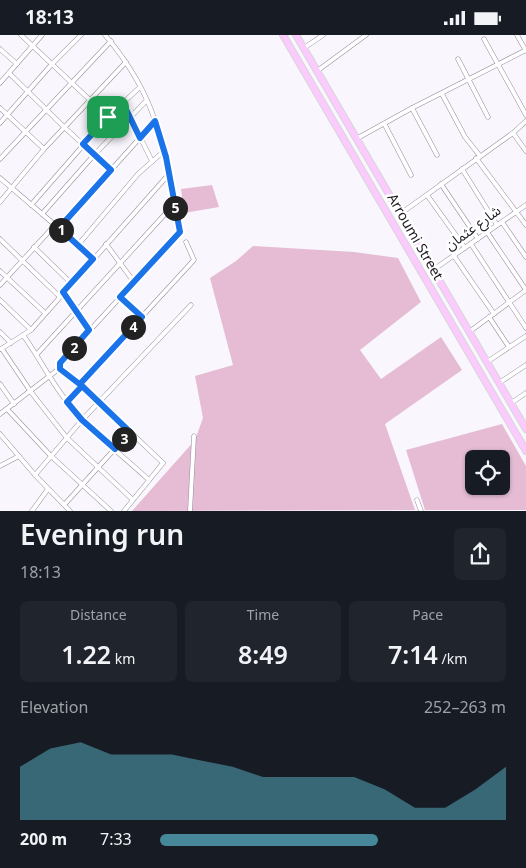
<!DOCTYPE html>
<html lang="en">
<head>
<meta charset="utf-8">
<style>
  body { margin:0; font-family:Georgia,"Noto Sans Arabic",serif; background:#20242c; color:#f1f3f6; height:100vh; display:flex; flex-direction:column; font-size:19px; white-space:nowrap }
  * { box-sizing:border-box; margin:0 }
  p { font-size:16px; color:#9ea1a6 }
  .icon { flex:none; width:28px; height:28px; fill:none; stroke:currentColor; stroke-width:2; stroke-linecap:round; stroke-linejoin:round }
  .map { position:relative; height:476px; overflow:hidden }
  .panel { display:flex; flex-direction:column; background:#171b24; flex:1 }
  .panel>* { flex:none }
  .tools { position:absolute; left:465px; top:415px; display:grid; gap:10px }
  .tools a { display:grid; place-items:center; width:45px; height:45px; border-radius:8px; background:#171b24; box-shadow:0 1px 4px #0004; font-size:25px }
  .pin { position:absolute; display:grid; place-items:center; width:42px; height:42px; color:#fff; margin:-21px; border-radius:10px; box-shadow:0 2px 8px #0006 }
  .km { position:absolute; width:25px; height:25px; margin:-12px; border-radius:50%; background:#222; color:#fff; font-size:14px; line-height:25px; text-align:center }
  .round { display:grid; place-items:center; flex:none; width:52px; height:52px; border-radius:8px; background:#20242c }
  .head { display:flex; align-items:center; justify-content:space-between; height:85px; padding:0 20px }
  h1 { font-size:28px; font-weight:600; line-height:38px }
  .stats { display:grid; grid-template-columns:repeat(3,1fr); gap:8px; height:85px; padding:5px 20px }
  .stats div { display:grid; align-content:center; border-radius:8px; background:#20242c; text-align:center }
  .stats b { font-size:25px; font-weight:600 }
  .stats small { font-size:14px; font-weight:400 }
  .stats p { font-size:14px }
  .chart { height:140px; padding:10px 20px }
  .chart p { display:flex; justify-content:space-between }
  .chart svg { width:100%; height:90px; margin-top:5px; fill:#468899; opacity:.7 }
  ul { padding:0 20px; list-style:none; font-size:16px }
  li { display:grid; grid-template-columns:80px 60px 1fr; align-items:center; height:38px }
  li i { height:12px; border-radius:6px; background:#468899 }
  .status { display:flex; justify-content:space-between; align-items:center; height:35px; padding:0 25px; background:#171b24; direction:ltr }
  .status svg { height:14px; fill:currentColor }
  .map>svg:first-child { display:block }
</style>
</head>
<body>
<div class="status"><b>18:13</b><svg viewBox="0 0 49 12"><path d="M0 12V9h3v3zM5 12V6h3v6zM10 12V3h3v9zM15 12V0h3v12zM26 1h20v11H26zM47 4h2v5h-2z"/></svg></div>
<div class="map">
<svg width="526" height="476" viewBox="0 0 526 476">
  <rect width="100%" height="100%" fill="#faf6fe"/>
  <g fill="#e5bcd4" fill-rule="evenodd">
    <path d="M212,150L219,172L184,178L181,154Z"/>
    <path d="M253,211L354,217L398,223L421,267L360,315L381,344L441,302L462,335L385,389L415,475L132,476L195,405L203,383L195,341L233,330L210,243L236,226Z"/>
    <path d="M502,389L526,431V475H425L406,415ZM474,424H501V451H474Z"/>
  </g>
  <g fill="none" stroke-linecap="round" stroke-linejoin="round">
    <defs>
      <g id="minor">
        <path d="M21,0L108,82"/>
        <path d="M105,0C127,26 146,56 156,89C168,124 173,161 180,197L60,328V333L80,349L163,428L124,476"/>
        <path d="M517,0L526,16"/>
        <path d="M484,4L526,80"/>
        <path d="M304,13L323,0"/>
        <path d="M0,14L17,29"/>
        <path d="M458,24L488,82"/>
        <path d="M317,36L366,0"/>
        <path d="M9,38L64,92L111,135"/>
        <path d="M0,48L42,0"/>
        <path d="M442,59L465,102L480,121"/>
        <path d="M123,68L152,126"/>
        <path d="M0,73L44,114"/>
        <path d="M412,73L437,120"/>
        <path d="M0,88L52,29L81,0"/>
        <path d="M385,90L411,140"/>
        <path d="M513,98L526,116"/>
        <path d="M356,104L412,73L526,15"/>
        <path d="M476,123L526,190"/>
        <path d="M0,124L111,6"/>
        <path d="M462,134L497,190"/>
        <path d="M0,143L55,190"/>
        <path d="M441,149L478,204"/>
        <path d="M427,160L465,213"/>
        <path d="M0,167L44,114L126,27"/>
        <path d="M31,170L108,82L140,52"/>
        <path d="M42,179L94,120L146,66"/>
        <path d="M400,179L513,98L526,86"/>
        <path d="M502,187L526,222"/>
        <path d="M59,193L155,86"/>
        <path d="M487,197L526,255"/>
        <path d="M0,204L60,262"/>
        <path d="M106,209L134,247"/>
        <path d="M471,209L526,293"/>
        <path d="M78,210L138,139L164,116"/>
        <path d="M34,212L71,248"/>
        <path d="M454,221L494,279"/>
        <path d="M433,235L526,170"/>
        <path d="M0,236L45,278"/>
        <path d="M0,250L55,190L93,224"/>
        <path d="M63,257L89,295"/>
        <path d="M120,262L142,282"/>
        <path d="M0,265L31,295"/>
        <path d="M489,282L509,312"/>
        <path d="M0,297L11,308"/>
        <path d="M469,297L526,255"/>
        <path d="M1,314L23,300"/>
        <path d="M2,314L31,357L66,402L133,465"/>
        <path d="M37,319L166,178L175,172"/>
        <path d="M487,327L526,301"/>
        <path d="M499,348L526,330"/>
        <path d="M0,349L14,369"/>
        <path d="M80,349L194,225L186,207"/>
        <path d="M67,367L82,351"/>
        <path d="M511,368L526,358"/>
        <path d="M7,374L51,421L111,476"/>
        <path d="M0,379L60,333"/>
        <path d="M0,399L35,440L70,476"/>
        <path d="M0,431L19,421"/>
        <path d="M35,440L82,385L191,270"/>
        <path d="M149,445C122,420 91,397 68,368C51,347 39,322 23,300L31,295L169,139"/>
        <path d="M417,465L421,476"/>
        <path d="M64,470L130,397"/>
        <path d="M32,476L48,454"/>
        <path d="M190,476L194,401"/>
      </g>
      <g id="primary">
        <path d="M283,0L526,416"/>
        <path d="M296,0L526,394"/>
      </g>
    </defs>
    <use href="#minor" stroke="#948e9a" stroke-width="5"/>
    <use href="#primary" stroke="#d6d6d7" stroke-width="8"/>
    <use href="#minor" stroke="#fff" stroke-width="4"/>
    <use href="#primary" stroke="#fbcbfe" stroke-width="6"/>
  </g>
  <g fill="none" stroke-linecap="round" stroke-linejoin="round">
    <defs>
      <path id="route" d="M108,82L83,109L111,135L59,193L93,224L63,257L89,295L60,328V334L82,351L67,367L82,385L115,414L130,397L80,349L142,282L120,262L180,197L166,122L155,86L140,103L123,68L108,82"/>
    </defs>
    <use href="#route" stroke="#fff" stroke-width="10"/>
    <use href="#route" stroke="#1a73e8" stroke-width="6"/>
  </g>
  <g text-anchor="middle" dominant-baseline="central" stroke-width="5" stroke-linejoin="round" paint-order="stroke">
    <g font-size="14" fill="#1c1a1f" stroke="#fff">
      <text transform="translate(473 193) rotate(-36)">شارع عثمان</text>
      <text transform="translate(415 202) rotate(60)">Arroumi Street</text>
    </g>
  </g>
</svg>
<div class="tools">
<a><svg class="icon" aria-label="locate" viewBox="0 0 24 24"><circle cx="12" cy="12" r="6"/><path d="M12 2v4M12 18v4M2 12h4M18 12h4"/></svg></a>
</div>
<div class="pin" style="left:108px;top:82px;background:#1e9e55"><svg class="icon" aria-label="arrive" viewBox="0 0 24 24"><path d="M6 21V4h12l-3 4 3 4H6"/></svg></div>
<b class="km" style="left:61px;top:195px">1</b>
<b class="km" style="left:74px;top:313px">2</b>
<b class="km" style="left:124px;top:404px">3</b>
<b class="km" style="left:133px;top:292px">4</b>
<b class="km" style="left:175px;top:173px">5</b>
</div>
<section class="panel">
<div class="head"><div><h1>Evening run</h1><p>18:13</p></div><a class="round"><svg class="icon" aria-label="share" viewBox="0 0 24 24"><path d="M12 15V3M7 8l5-5 5 5M5 13v7h14v-7"/></svg></a></div>
<div class="stats">
<div><p>Distance</p><b>1.22<small> km</small></b></div>
<div><p>Time</p><b>8:49</b></div>
<div><p>Pace</p><b>7:14<small> /km</small></b></div>
</div>
<div class="chart"><p><span>Elevation</span>252–263 m</p>
<svg viewBox="0 0 160 44" preserveAspectRatio="none"><path d="M0 44V18L10 9L20 6L30 12L40 12L50 12L60 15L70 18L80 23L90 23L100 23L110 23L120 29L130 38L140 38L150 29L160 18V44z"/></svg>
</div>
<ul>
<li><b>200 m</b>7:33<i style="width:63%"></i></li>
</ul>
</section>
</body>
</html>
